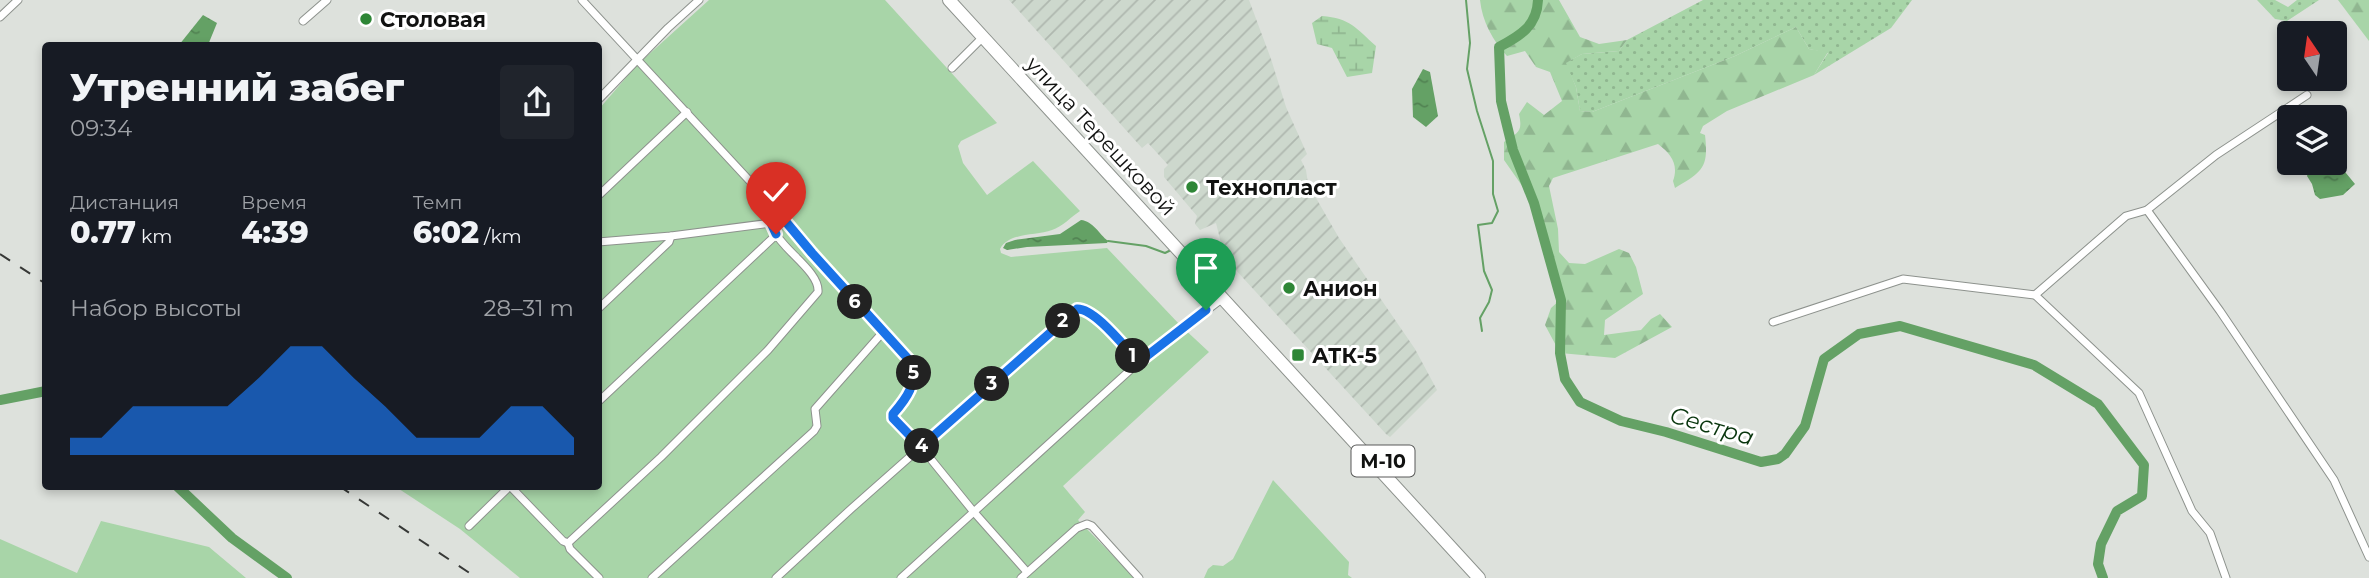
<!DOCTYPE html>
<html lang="ru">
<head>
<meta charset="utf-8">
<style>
  body { margin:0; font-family:Montserrat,sans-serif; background:#20242c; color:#f1f3f6; height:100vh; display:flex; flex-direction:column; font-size:26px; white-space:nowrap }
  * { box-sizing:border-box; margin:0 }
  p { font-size:23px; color:#9ea1a6 }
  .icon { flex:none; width:38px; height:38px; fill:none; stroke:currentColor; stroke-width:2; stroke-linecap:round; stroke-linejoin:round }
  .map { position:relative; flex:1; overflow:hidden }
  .panel { position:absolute; left:42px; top:42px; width:560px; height:448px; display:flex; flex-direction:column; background:#171b24; border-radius:7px; box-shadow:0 4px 10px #0003 }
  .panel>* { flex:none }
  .needle { width:46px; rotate:347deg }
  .tools { position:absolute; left:2277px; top:21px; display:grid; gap:14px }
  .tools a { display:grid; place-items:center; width:70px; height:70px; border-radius:7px; background:#171b24; box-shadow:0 4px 10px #0003; font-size:35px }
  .pin { position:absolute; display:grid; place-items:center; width:60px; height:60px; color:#fff; margin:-72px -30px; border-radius:50% 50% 50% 0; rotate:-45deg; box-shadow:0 0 7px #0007 }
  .pin .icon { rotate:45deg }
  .km { position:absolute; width:35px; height:35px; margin:-18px; border-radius:50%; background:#222; color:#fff; font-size:19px; line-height:35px; text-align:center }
  .round { display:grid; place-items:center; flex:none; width:74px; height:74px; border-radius:7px; background:#20242c }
  .headline { display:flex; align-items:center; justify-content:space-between; height:119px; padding:0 28px }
  h1 { font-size:38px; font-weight:800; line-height:52px }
  .stats { display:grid; grid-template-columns:repeat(3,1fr); gap:10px; height:119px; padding:7px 28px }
  .stats div { display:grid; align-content:center }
  .stats b { font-size:30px; font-weight:800 }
  .stats small { font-size:19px; font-weight:400 }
  .stats p { font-size:19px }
  .chart { height:196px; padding:14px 28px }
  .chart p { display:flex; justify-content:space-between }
  .chart svg { width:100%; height:126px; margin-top:7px; fill:#1a73e8; opacity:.7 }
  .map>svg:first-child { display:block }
</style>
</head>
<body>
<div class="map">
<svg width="2369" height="578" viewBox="0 0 2369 578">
  <defs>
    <pattern id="industrial-furrows" width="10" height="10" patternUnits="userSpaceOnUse" patternTransform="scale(1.75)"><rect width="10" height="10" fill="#cdd8cd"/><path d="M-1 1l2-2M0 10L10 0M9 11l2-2" fill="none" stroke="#afb8af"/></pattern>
    <pattern id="grass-dots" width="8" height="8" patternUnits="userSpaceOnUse" patternTransform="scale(1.75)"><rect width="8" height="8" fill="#a8d5a8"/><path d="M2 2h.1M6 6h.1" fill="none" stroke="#90b690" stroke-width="1.8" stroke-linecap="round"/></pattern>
    <pattern id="forest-firs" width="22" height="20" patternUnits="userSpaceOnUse" patternTransform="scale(1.75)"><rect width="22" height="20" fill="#a8d5a8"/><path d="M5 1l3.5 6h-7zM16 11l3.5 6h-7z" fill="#90b690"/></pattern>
    <pattern id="wetland-marsh" width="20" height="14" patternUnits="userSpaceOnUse" patternTransform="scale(1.75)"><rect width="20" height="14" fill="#a8d5a8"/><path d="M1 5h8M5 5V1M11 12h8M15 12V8" fill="none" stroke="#90b690"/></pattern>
    <pattern id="water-ripples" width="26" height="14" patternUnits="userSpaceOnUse" patternTransform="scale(1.75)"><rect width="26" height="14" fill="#64a165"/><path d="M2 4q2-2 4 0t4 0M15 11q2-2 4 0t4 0" fill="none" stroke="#518252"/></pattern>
  </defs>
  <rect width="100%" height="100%" fill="#dde1dc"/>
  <path fill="url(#industrial-furrows)" d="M1009,0H1249L1271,59L1286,107L1307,154L1301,160L1306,170L1308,184L1339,238L1415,349L1437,390L1390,437L1386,434L1233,267V258L1219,246L1221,243L1216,223L1200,230L1195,224L1197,216L1164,177V169L1168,165L1148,143L1142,148Z"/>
  <g fill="url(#grass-dots)">
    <path d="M1703,0H1912L1891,28L1814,75L1828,53L1809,49L1796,27L1735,56L1592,112L1580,111L1576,87L1565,63L1582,54L1619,51L1627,40Z"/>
    <path d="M2257,0H2275L2288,7L2297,0H2319L2287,21L2275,19Z"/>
  </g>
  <g fill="url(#forest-firs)">
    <path d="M1480,0H1559L1580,37L1599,44L1627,40L1619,51L1582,54L1566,63L1576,87L1580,111L1592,112L1735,56L1796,27L1809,49L1828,52L1814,75L1727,111L1703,126L1700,133L1705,135C1709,168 1702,172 1675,188L1673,181C1679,164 1671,154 1658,144L1553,178L1549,186L1558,229L1559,252L1569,263L1585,264L1619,249L1629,253L1636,267L1643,294L1605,320L1604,335L1641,330L1651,319L1660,314L1672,327L1615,358L1560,353L1545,325L1551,308L1561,299L1534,203L1504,160V142C1518,132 1523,133 1519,114L1527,102L1544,115L1562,101L1550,72L1536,67L1525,51L1507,56C1493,41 1482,21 1480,0Z"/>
    <path d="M2338,0H2369V41Z"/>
  </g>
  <path fill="url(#wetland-marsh)" d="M1322,16C1350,18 1356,28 1376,46L1372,73L1347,77L1332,48L1317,44L1312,23Z"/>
  <g fill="#a8d5a8">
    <path d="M709,0H885L997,123L961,141L958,146L963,163L987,195L1033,161L1080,211C1071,217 1062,227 1052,230C1036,236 1009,232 1000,249L1001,253L1011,257L1107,248L1180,325L1209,352L1063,486L1085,512L1078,520L1135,578H520L460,529L396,487L598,486L599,109L636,66Z"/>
    <path d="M1273,480L1349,562L1348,575L1352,578H1204L1208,569L1213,565L1223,566L1233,559Z"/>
    <path d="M101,521L209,547L246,578H0V539L77,573Z"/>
  </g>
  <g fill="url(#water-ripples)">
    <path d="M203,15L217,23L208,45H179Z"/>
    <path d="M1423,69L1430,72L1438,116L1426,127L1413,117L1412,89Z"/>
    <path d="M2335,156L2341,167L2355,184L2343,195L2320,199L2315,195L2312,184L2307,176L2309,170L2319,168L2325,163H2334Z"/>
    <path d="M1081,220C1093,221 1099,234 1108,241L1107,243L1027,247L1007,250L1003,248L1006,243L1015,240L1060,234Z"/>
  </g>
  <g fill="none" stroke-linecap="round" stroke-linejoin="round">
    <g stroke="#64a165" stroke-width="2">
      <path d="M1466,0L1470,43L1467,69L1477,111L1493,161V194L1498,211L1492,223L1478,225L1484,271L1492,290L1489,302L1480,318L1482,331"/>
      <path d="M1108,241L1146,246L1165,253L1171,250"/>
    </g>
    <g stroke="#64a165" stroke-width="10">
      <path d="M1538,0C1537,26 1520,36 1499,47L1501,101L1513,150L1534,203L1561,300L1560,353L1565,379L1580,402L1621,421L1666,432L1761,462L1778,459L1785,454L1805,426L1824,359L1859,334L1900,326L2034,365L2098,404L2144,465L2142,496L2117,511L2101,544L2098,564L2103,578"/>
      <path d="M0,400L46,391"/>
      <path d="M177,486L232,538L287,578"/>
    </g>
    <defs>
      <g id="street">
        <path d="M582,0L771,204L812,253L911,362C918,383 907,399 893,414L895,422L921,447L973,511L1027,572"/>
        <path d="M0,17L18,0"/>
        <path d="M303,21L327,0"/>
        <path d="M952,68L983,37"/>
        <path d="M598,100L668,28L699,0"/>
        <path d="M598,196L687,112"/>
        <path d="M2147,210L2216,155L2307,95"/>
        <path d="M598,242L671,236L771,223"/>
        <path d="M2035,295L2139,393L2192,511L2210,533L2226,578"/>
        <path d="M598,309L669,242L671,236"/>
        <path d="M1773,322L1903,279L2035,295L2126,216L2147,210L2220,311L2334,480L2369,557"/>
        <path d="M598,402L776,235"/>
        <path d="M510,486L563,541L568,543"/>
        <path d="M469,526L510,486"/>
        <path d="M599,578L570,549L568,543L661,457L768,350L818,292C820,272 783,250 775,232C770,223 771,214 771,204"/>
        <path d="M652,578L814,431L817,426L815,409L883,332"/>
        <path d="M776,578L852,508L1077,309C1095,308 1126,349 1139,362"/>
        <path d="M901,578L1139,362L1223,298"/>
        <path d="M1021,578L1077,528L1087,524L1092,526L1139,578"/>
      </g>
      <path id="highway" d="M949,0L1479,578"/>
    </defs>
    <use href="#street" stroke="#8d928d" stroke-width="9"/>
    <use href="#highway" stroke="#8d928d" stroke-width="14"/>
    <use href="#street" stroke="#fff" stroke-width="7"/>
    <use href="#highway" stroke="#fff" stroke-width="12"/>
    <g stroke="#373937" stroke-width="2" stroke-dasharray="12 12" stroke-linecap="butt">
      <path d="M0,254L46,284"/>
      <path d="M339,486L477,578"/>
    </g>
  </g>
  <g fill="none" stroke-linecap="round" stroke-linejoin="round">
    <defs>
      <path id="route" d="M776,234L771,223V204L812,253L911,362C918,383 907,398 893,414V418L921,447L1077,309C1095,308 1126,349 1139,362L1206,310"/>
    </defs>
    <use href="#route" stroke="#fff" stroke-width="14"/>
    <use href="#route" stroke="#1a73e8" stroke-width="9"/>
  </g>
  <g fill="#2e8636" stroke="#fff" stroke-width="2.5">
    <circle cx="366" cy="19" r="7"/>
    <circle cx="1192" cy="187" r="7"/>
    <circle cx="1289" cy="288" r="7"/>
    <rect x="1291" y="348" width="14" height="14" rx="3.5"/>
  </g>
  <g text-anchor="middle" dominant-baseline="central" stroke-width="6" stroke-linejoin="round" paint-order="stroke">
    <rect fill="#fff" stroke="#585958" stroke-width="2" x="1351.5" y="445.5" width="63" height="31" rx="5"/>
    <g font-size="19" font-weight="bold" fill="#111211">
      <text x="1383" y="461">М-10</text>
    </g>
    <g font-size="21" font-weight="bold" fill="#111211" stroke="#fff" text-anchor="start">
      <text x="380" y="19">Столовая</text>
      <text x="1206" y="187">Технопласт</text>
      <text x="1303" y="288">Анион</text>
      <text x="1312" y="355">АТК-5</text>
    </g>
    <g font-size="21" fill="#111211" stroke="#fff">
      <text transform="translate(1101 136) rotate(47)">улица Терешковой</text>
    </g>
    <g font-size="23" font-style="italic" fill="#08350d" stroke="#fff">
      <text transform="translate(1712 426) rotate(16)">Сестра</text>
    </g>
  </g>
</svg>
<div class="tools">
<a><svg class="needle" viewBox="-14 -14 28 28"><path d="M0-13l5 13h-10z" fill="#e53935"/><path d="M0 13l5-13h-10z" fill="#9ea1a6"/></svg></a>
<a><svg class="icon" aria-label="layers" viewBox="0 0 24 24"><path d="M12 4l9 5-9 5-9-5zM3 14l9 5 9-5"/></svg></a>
</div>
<div class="pin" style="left:1206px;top:310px;background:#1e9e55"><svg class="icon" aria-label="arrive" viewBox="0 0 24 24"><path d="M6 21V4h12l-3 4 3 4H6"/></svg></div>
<div class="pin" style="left:776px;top:234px;background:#d93025"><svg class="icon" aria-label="check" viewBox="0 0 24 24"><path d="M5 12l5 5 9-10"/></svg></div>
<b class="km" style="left:1133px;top:356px">1</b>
<b class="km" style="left:1063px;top:321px">2</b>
<b class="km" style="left:992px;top:384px">3</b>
<b class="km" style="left:922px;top:446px">4</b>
<b class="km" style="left:914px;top:373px">5</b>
<b class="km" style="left:855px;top:302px">6</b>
<section class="panel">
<div class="headline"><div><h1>Утренний забег</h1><p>09:34</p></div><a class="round"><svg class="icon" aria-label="share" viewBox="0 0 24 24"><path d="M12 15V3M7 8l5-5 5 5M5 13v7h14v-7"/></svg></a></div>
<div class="stats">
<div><p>Дистанция</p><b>0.77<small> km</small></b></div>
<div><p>Время</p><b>4:39</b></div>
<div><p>Темп</p><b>6:02<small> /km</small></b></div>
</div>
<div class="chart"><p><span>Набор высоты</span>28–31 m</p>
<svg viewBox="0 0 160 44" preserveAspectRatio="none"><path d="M0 44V38L10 38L20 27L30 27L40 27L50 27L60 17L70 6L80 6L90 17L100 27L110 38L120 38L130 38L140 27L150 27L160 38V44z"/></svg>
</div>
</section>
</div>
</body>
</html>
